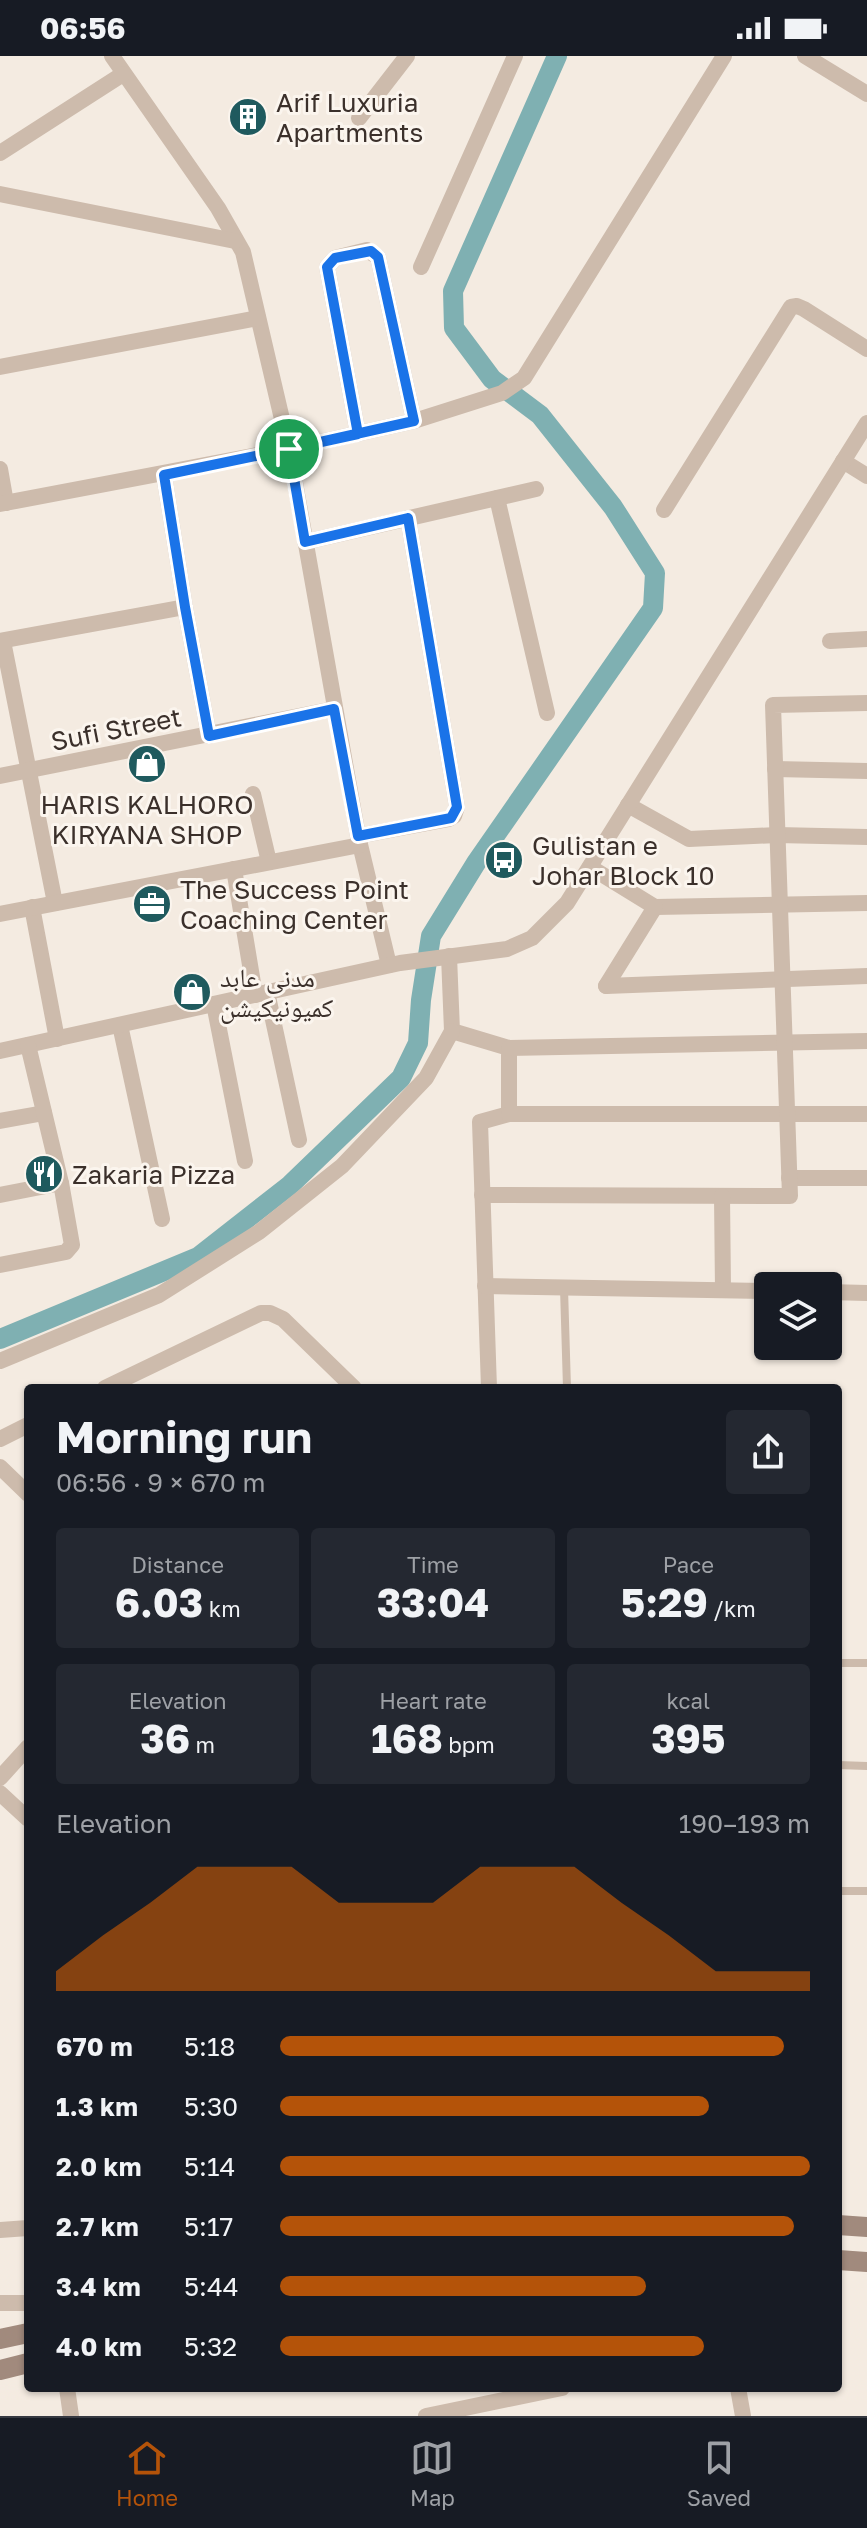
<!DOCTYPE html>
<html lang="en">
<head>
<meta charset="utf-8">
<style>
  body { margin:0; font-family:"Golos Text","Noto Naskh Arabic",sans-serif; background:#242831; color:#f1f3f6; height:100vh; display:flex; flex-direction:column; font-size:30px; white-space:nowrap }
  * { box-sizing:border-box; margin:0 }
  p { font-size:26px; color:#9ea1a6 }
  .icon { flex:none; width:44px; height:44px; fill:none; stroke:currentColor; stroke-width:2; stroke-linecap:round; stroke-linejoin:round }
  .map { position:relative; flex:1; overflow:hidden }
  .panel { position:absolute; left:24px; top:1328px; width:818px; height:1008px; display:flex; flex-direction:column; background:#171b24; border-radius:8px; box-shadow:0 2px 6px #0004 }
  .panel>* { flex:none }
  .fabs { position:absolute; left:754px; top:1216px; display:grid; gap:16px }
  .fabs a { display:grid; place-items:center; width:88px; height:88px; border-radius:8px; background:#171b24; box-shadow:0 2px 6px #0004; font-size:40px }
  .pin { position:absolute; display:grid; place-items:center; width:68px; height:68px; color:#fff; margin:-34px; border:4px solid #fff; border-radius:50%; box-shadow:0 2px 8px #0007 }
  .round { display:grid; place-items:center; flex:none; width:84px; height:84px; border-radius:8px; background:#242831 }
  .overview { display:flex; align-items:center; justify-content:space-between; height:136px; padding:0 32px }
  h1 { font-size:44px; font-weight:700; line-height:60px }
  .figures { display:grid; grid-template-columns:repeat(3,1fr); gap:12px; height:136px; padding:8px 32px }
  .figures div { display:grid; align-content:center; border-radius:8px; background:#242831; text-align:center }
  .figures b { font-size:40px; font-weight:700 }
  .figures small { font-size:22px; font-weight:400 }
  .figures p { font-size:22px }
  .chart { height:224px; padding:16px 32px }
  .chart p { display:flex; justify-content:space-between }
  .chart svg { width:100%; height:144px; margin-top:8px; fill:#b45309; opacity:.7 }
  ul { padding:0 32px; list-style:none; font-size:26px }
  li { display:grid; grid-template-columns:128px 96px 1fr; align-items:center; height:60px }
  li i { height:20px; border-radius:10px; background:#b45309 }
  .status { display:flex; justify-content:space-between; align-items:center; height:56px; padding:0 40px; background:#171b24; direction:ltr }
  .status svg { height:22px; fill:currentColor }
  .tab-bar { display:flex; justify-content:space-around; align-items:center; height:112px; border-top:2px solid #363941; background:#171b24; font-size:22px; color:#9ea1a6 }
  .tab-bar a { display:grid; justify-items:center; gap:4px }
  .tab-bar .on { color:#b45309 }
  .map>svg:first-child { display:block }
</style>
</head>
<body>
<div class="status"><b>06:56</b><svg viewBox="0 0 49 12"><path d="M0 12V9h3v3zM5 12V6h3v6zM10 12V3h3v9zM15 12V0h3v12zM26 1h20v11H26zM47 4h2v5h-2z"/></svg></div>
<div class="map">
<svg width="867" height="2360" viewBox="0 0 867 2360">
  <rect width="100%" height="100%" fill="#f4ebe1"/>
  <g fill="none" stroke-linecap="round" stroke-linejoin="round">
    <path stroke="#7fb0b2" stroke-width="20" d="M0,1283L198,1201L290,1129L401,1022L418,987L421,944L431,880L476,807L653,552L655,517L613,451L540,359L492,323L454,272L453,235L557,0"/>
    <g stroke="#cdbbac" stroke-width="8">
      <path d="M564,1232L567,1332"/>
      <path d="M838,1607H867"/>
      <path d="M838,1709L867,1710"/>
      <path d="M838,1835H867"/>
    </g>
    <g stroke="#cdbbac" stroke-width="16">
      <path d="M112,0L218,152L243,196L289,393L358,780L389,909"/>
      <path d="M805,0L867,38"/>
      <path d="M359,62L407,0"/>
      <path d="M0,97L123,18"/>
      <path d="M0,138L235,185"/>
      <path d="M421,211L515,0"/>
      <path d="M0,311L258,262"/>
      <path d="M358,378L327,211L335,202L367,194L378,201L414,365"/>
      <path d="M843,405L867,420"/>
      <path d="M0,413L6,447"/>
      <path d="M164,419L185,551L209,680"/>
      <path d="M497,442L547,657"/>
      <path d="M0,448L289,393L414,365L502,337L524,322L724,0"/>
      <path d="M664,454L791,251L797,250L804,253L867,293"/>
      <path d="M305,486L536,433"/>
      <path d="M0,585L185,551"/>
      <path d="M3,585L55,847"/>
      <path d="M830,585L867,583"/>
      <path d="M775,713L867,715"/>
      <path d="M0,720L334,653"/>
      <path d="M253,738L269,806"/>
      <path d="M628,749L689,783L777,779L867,781"/>
      <path d="M358,780L449,763L454,760L457,751L408,462"/>
      <path d="M590,811L655,851L867,847"/>
      <path d="M234,813L255,939"/>
      <path d="M32,851L57,983"/>
      <path d="M0,858L360,789"/>
      <path d="M449,900L452,975L509,992V1058L480,1066L489,1332"/>
      <path d="M606,930L867,920"/>
      <path d="M606,930L655,851"/>
      <path d="M267,936L299,1084"/>
      <path d="M214,948L245,1105"/>
      <path d="M120,969L162,1163"/>
      <path d="M509,992L867,985"/>
      <path d="M0,995L400,907L507,893L532,882L567,847L867,367"/>
      <path d="M509,1058H867"/>
      <path d="M0,1065L44,1057"/>
      <path d="M789,1122H867"/>
      <path d="M0,1139L61,1127"/>
      <path d="M482,1139L790,1140L773,649L867,647"/>
      <path d="M722,1140L723,1234"/>
      <path d="M0,1209L66,1196L72,1189L61,1127L28,989"/>
      <path d="M485,1230L768,1235"/>
      <path d="M828,1236L867,1237"/>
      <path d="M0,1305L159,1239L259,1176L342,1110L426,1022L452,975"/>
      <path d="M105,1332L261,1257H270L283,1263L354,1332"/>
      <path d="M0,1383L28,1369"/>
      <path d="M0,1411L28,1438"/>
      <path d="M0,1722L28,1691"/>
      <path d="M0,1737L28,1763"/>
      <path d="M0,2174L28,2172"/>
      <path d="M0,2247H28"/>
      <path d="M67,2332L71,2360"/>
      <path d="M738,2332L743,2360"/>
      <path d="M426,2360L562,2332"/>
    </g>
    <g stroke="#a18a7d" stroke-width="20">
      <path d="M838,2169L867,2171"/>
      <path d="M838,2204L867,2206"/>
      <path d="M0,2283L28,2277"/>
      <path d="M0,2314L28,2307"/>
    </g>
  </g>
  <g fill="none" stroke-linecap="round" stroke-linejoin="round">
    <defs>
      <path id="route" d="M289,393L164,419L185,551L209,680L334,653L358,780L451,762L457,751L408,462L305,486L289,393L414,365L378,201L371,195L335,202L327,211L358,378L289,393"/>
    </defs>
    <use href="#route" stroke="#fff" stroke-width="16"/>
    <use href="#route" stroke="#1a73e8" stroke-width="10"/>
  </g>
  <defs>
    <symbol id="building-disc" viewBox="-11 -11 22 22"><circle r="9.5" fill="#1f5a5e" stroke="#fbf5ee"/><path d="M-4-6H4V6H1V3H-1V6H-4ZM-2.5-4.3h1.7v1.8h-1.7ZM.8-4.3h1.7v1.8H.8ZM-2.5-1h1.7V.8h-1.7ZM.8-1h1.7V.8H.8Z" fill="#fff"/></symbol>
    <symbol id="shop-disc" viewBox="-11 -11 22 22"><circle r="9.5" fill="#1f5a5e" stroke="#fbf5ee"/><path d="M-5-2.5h2.3a2.7 3.5 0 0 1 5.4 0H5L5.5 6h-11ZM-1.5-2.5h3a1.5 2.3 0 0 0-3 0Z" fill="#fff"/></symbol>
    <symbol id="bus-disc" viewBox="-11 -11 22 22"><circle r="9.5" fill="#1f5a5e" stroke="#fbf5ee"/><path d="M-5-6H5V4H4V6H2V4H-2V6H-4V4H-5ZM-3.5-4V0h7V-4ZM-3.5 1.2v1.5H-2V1.2ZM2 1.2v1.5H3.5V1.2Z" fill="#fff"/></symbol>
    <symbol id="office-disc" viewBox="-11 -11 22 22"><circle r="9.5" fill="#1f5a5e" stroke="#fbf5ee"/><path d="M-6-3h4V-5.5h4V-3h4V5H-6ZM-1-4.5V-3h2v-1.5ZM-6 0V1H6V0Z" fill="#fff"/></symbol>
    <symbol id="restaurant-disc" viewBox="-11 -11 22 22"><circle r="9.5" fill="#1f5a5e" stroke="#fbf5ee"/><path d="M-5-6h1v4h1v-4h1v4h1v-4h1v5L-1.5 .5V6h-2V.5L-5-1ZM5-6V6H3V1.5H1.5Q1.5-4 5-6Z" fill="#fff"/></symbol>
  </defs>
  <g fill-rule="evenodd">
    <use href="#building-disc" x="226" y="39" width="44" height="44"/>
    <use href="#shop-disc" x="125" y="686" width="44" height="44"/>
    <use href="#bus-disc" x="482" y="782" width="44" height="44"/>
    <use href="#office-disc" x="130" y="826" width="44" height="44"/>
    <use href="#shop-disc" x="170" y="914" width="44" height="44"/>
    <use href="#restaurant-disc" x="22" y="1096" width="44" height="44"/>
  </g>
  <g text-anchor="middle" dominant-baseline="central" stroke-width="6" stroke-linejoin="round" paint-order="stroke">
    <g font-size="26" fill="#3b302b" stroke="#fbf5ee" text-anchor="start">
      <text x="276" y="46">Arif Luxuria<tspan x="276" dy="30">Apartments</tspan></text>
      <text x="147" y="748" text-anchor="middle">HARIS KALHORO<tspan x="147" dy="30">KIRYANA SHOP</tspan></text>
      <text x="532" y="789">Gulistan e<tspan x="532" dy="30">Johar Block 10</tspan></text>
      <text x="180" y="833">The Success Point<tspan x="180" dy="30">Coaching Center</tspan></text>
      <text x="220" y="921">مدنی عابد<tspan x="220" dy="30">کمیونیکیشن</tspan></text>
      <text x="72" y="1118">Zakaria Pizza</text>
    </g>
    <g font-size="26" fill="#3b302b" stroke="#fbf5ee">
      <text transform="translate(116 673) rotate(-11)">Sufi Street</text>
    </g>
  </g>
</svg>
<div class="fabs">
<a><svg class="icon" aria-label="layers" viewBox="0 0 24 24"><path d="M12 4l9 5-9 5-9-5zM3 14l9 5 9-5"/></svg></a>
</div>
<div class="pin" style="left:289px;top:393px;background:#1e9e55"><svg class="icon" aria-label="arrive" viewBox="0 0 24 24"><path d="M6 21V4h12l-3 4 3 4H6"/></svg></div>
<section class="panel">
<div class="overview"><div><h1>Morning run</h1><p>06:56 · 9 × 670 m</p></div><a class="round"><svg class="icon" aria-label="share" viewBox="0 0 24 24"><path d="M12 15V3M7 8l5-5 5 5M5 13v7h14v-7"/></svg></a></div>
<div class="figures">
<div><p>Distance</p><b>6.03<small> km</small></b></div>
<div><p>Time</p><b>33:04</b></div>
<div><p>Pace</p><b>5:29<small> /km</small></b></div>
</div>
<div class="figures">
<div><p>Elevation</p><b>36<small> m</small></b></div>
<div><p>Heart rate</p><b>168<small> bpm</small></b></div>
<div><p>kcal</p><b>395</b></div>
</div>
<div class="chart"><p><span>Elevation</span>190–193 m</p>
<svg viewBox="0 0 160 44" preserveAspectRatio="none"><path d="M0 44V38L10 27L20 17L30 6L40 6L50 6L60 17L70 17L80 17L90 6L100 6L110 6L120 17L130 27L140 38L150 38L160 38V44z"/></svg>
</div>
<ul>
<li><b>670 m</b>5:18<i style="width:95%"></i></li>
<li><b>1.3 km</b>5:30<i style="width:81%"></i></li>
<li><b>2.0 km</b>5:14<i style="width:100%"></i></li>
<li><b>2.7 km</b>5:17<i style="width:97%"></i></li>
<li><b>3.4 km</b>5:44<i style="width:69%"></i></li>
<li><b>4.0 km</b>5:32<i style="width:80%"></i></li>
</ul>
</section>
</div>
<nav class="tab-bar">
<a class="on"><svg class="icon" aria-label="home" viewBox="0 0 24 24"><path d="M3 11l9-7 9 7M6 9v11h12V9"/></svg>Home</a>
<a><svg class="icon" aria-label="map" viewBox="0 0 24 24"><path d="M3 6l6-2 6 2 6-2v14l-6 2-6-2-6 2zM9 4v14M15 6v14"/></svg>Map</a>
<a><svg class="icon" aria-label="saved" viewBox="0 0 24 24"><path d="M7 4h10v16l-5-4-5 4z"/></svg>Saved</a>
</nav>
</body>
</html>
